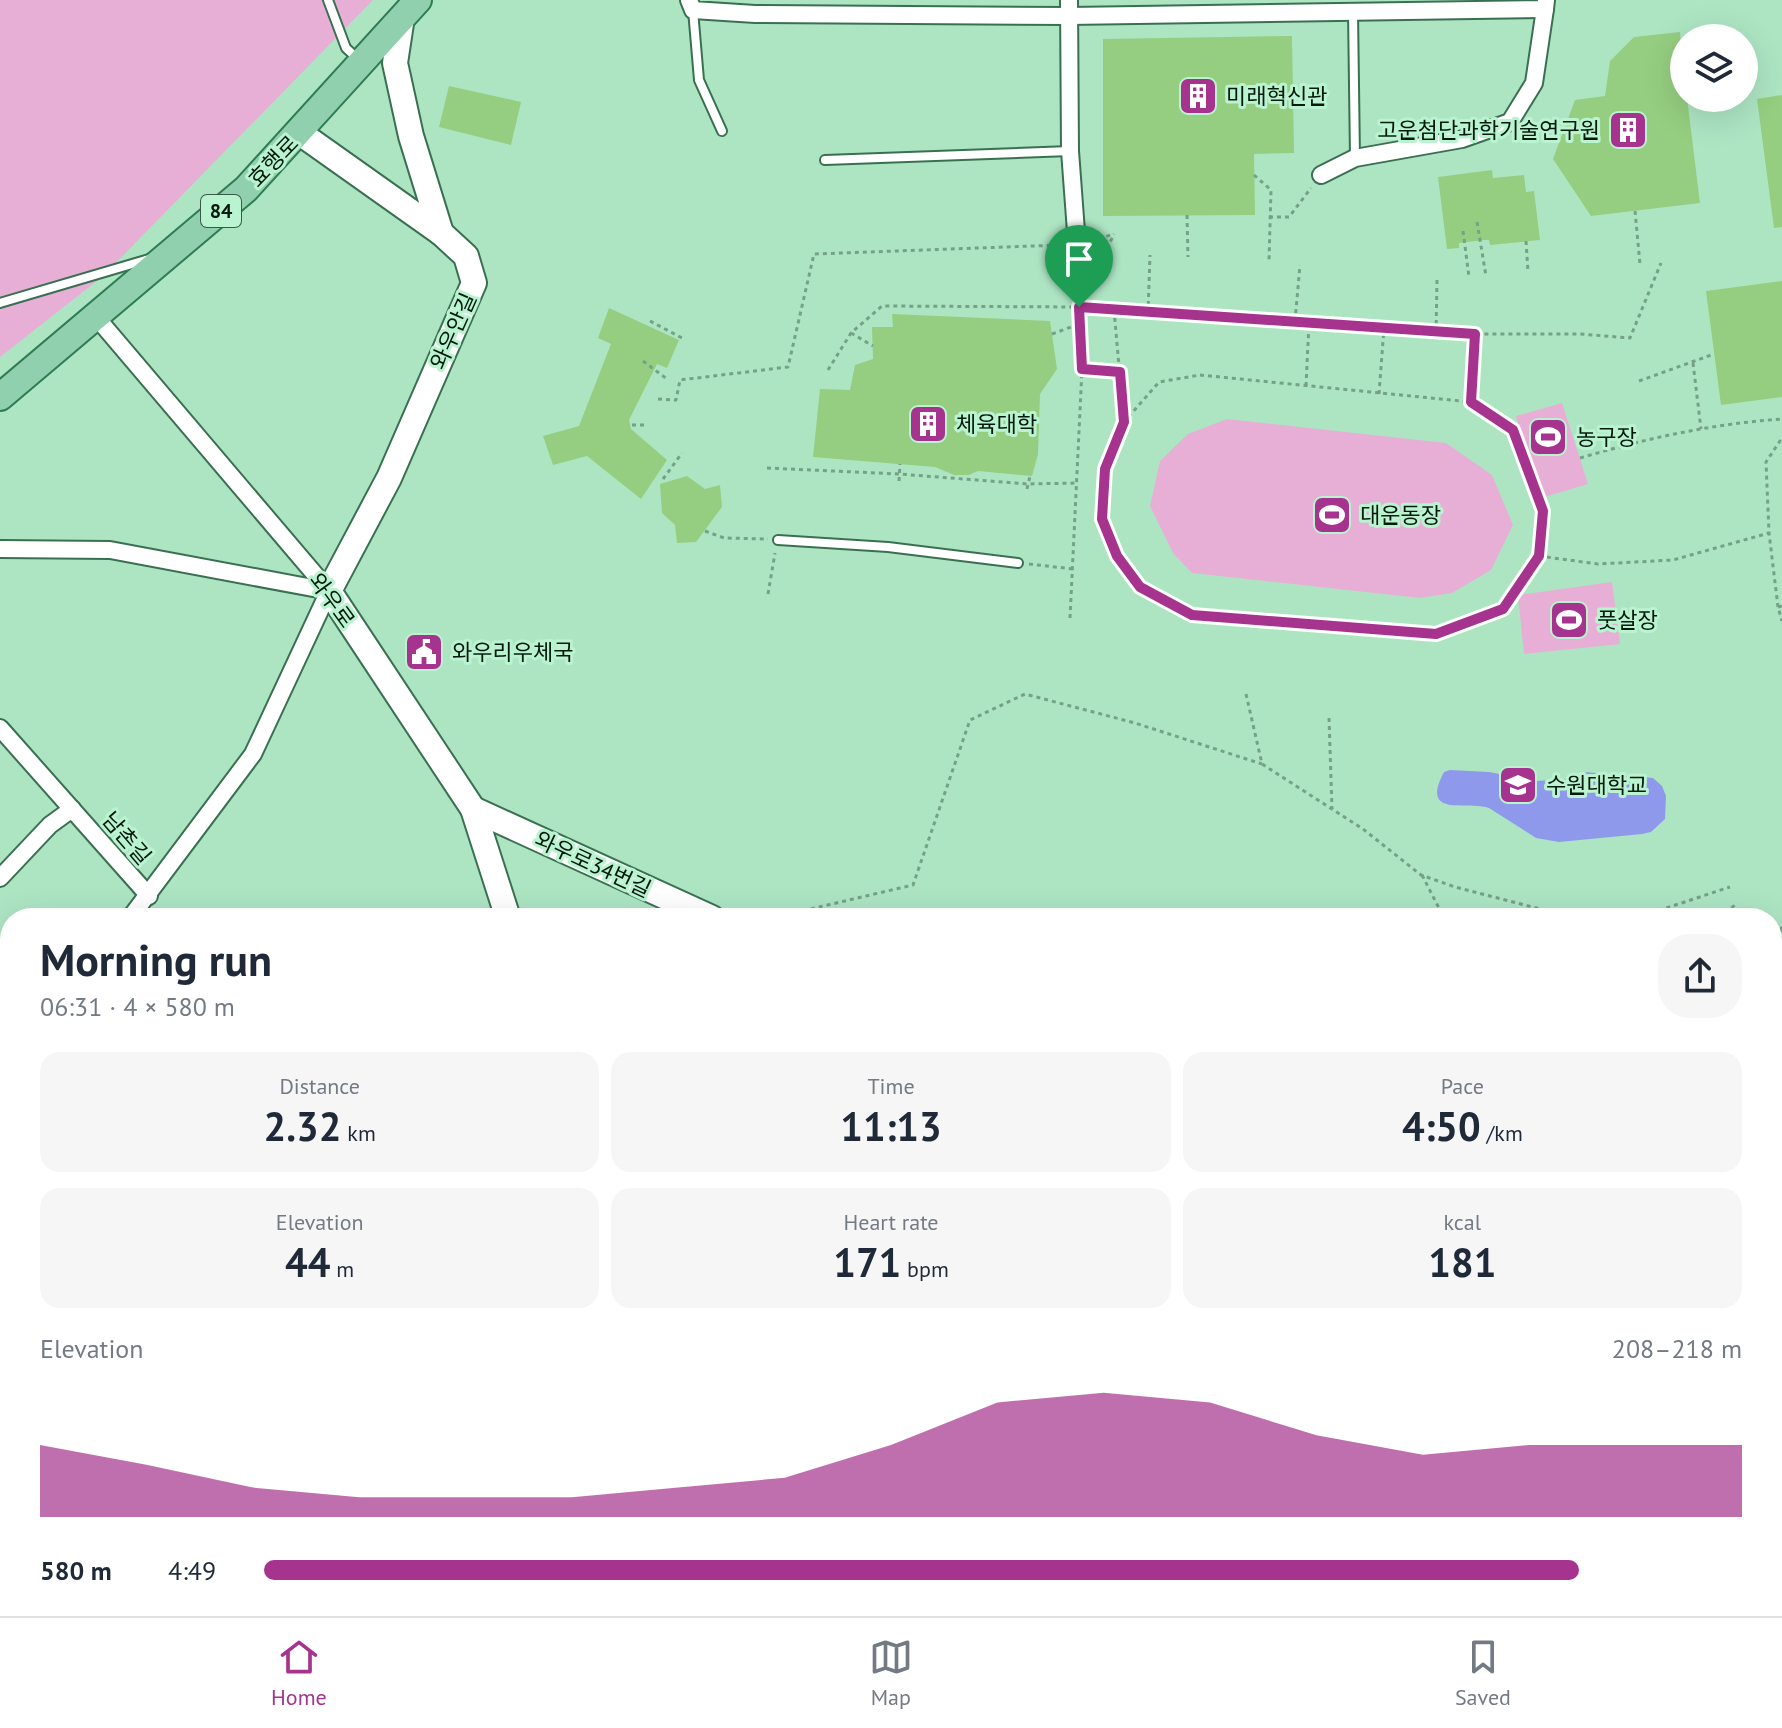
<!DOCTYPE html>
<html lang="en">
<head>
<meta charset="utf-8">
<style>
  body { margin:0; font-family:"PT Sans","Noto Sans KR",sans-serif; background:#f6f6f7; color:#1f2937; height:100vh; display:flex; flex-direction:column; font-size:30px; white-space:nowrap }
  * { box-sizing:border-box; margin:0 }
  p { font-size:26px; color:#747a83 }
  .icon { flex:none; width:44px; height:44px; fill:none; stroke:currentColor; stroke-width:2; stroke-linecap:round; stroke-linejoin:round }
  .map { position:relative; flex:1; overflow:hidden }
  .details { position:absolute; left:0px; top:908px; width:1782px; height:708px; display:flex; flex-direction:column; background:#fff; border-radius:32px 32px 0 0; box-shadow:0 8px 32px #0002 }
  .details>* { flex:none }
  .tools { position:absolute; left:1670px; top:24px; display:grid; gap:16px }
  .tools a { display:grid; place-items:center; width:88px; height:88px; border-radius:50%; background:#fff; box-shadow:0 8px 32px #0002; font-size:40px }
  .pin { position:absolute; display:grid; place-items:center; width:68px; height:68px; color:#fff; margin:-82px -34px; border-radius:50% 50% 50% 0; rotate:-45deg; box-shadow:0 0 8px #0007 }
  .pin .icon { rotate:45deg }
  .round { display:grid; place-items:center; flex:none; width:84px; height:84px; border-radius:32px; background:#f6f6f7 }
  .summary { display:flex; align-items:center; justify-content:space-between; height:136px; padding:0 40px }
  h1 { font-size:44px; font-weight:600; line-height:60px }
  .figures { display:grid; grid-template-columns:repeat(3,1fr); gap:12px; height:136px; padding:8px 40px }
  .figures div { display:grid; align-content:center; border-radius:20px; background:#f6f6f7; text-align:center }
  .figures b { font-size:40px; font-weight:600 }
  .figures small { font-size:22px; font-weight:400 }
  .figures p { font-size:22px }
  .chart { height:224px; padding:16px 40px }
  .chart p { display:flex; justify-content:space-between }
  .chart svg { width:100%; height:144px; margin-top:8px; fill:#a6338d; opacity:.7 }
  ul { padding:0 40px; list-style:none; font-size:26px }
  li { display:grid; grid-template-columns:128px 96px 1fr; align-items:center; height:60px }
  li i { height:20px; border-radius:10px; background:#a6338d }
  .tabs { display:flex; justify-content:space-around; align-items:center; height:112px; border-top:2px solid #e0e1e3; background:#fff; font-size:22px; color:#747a83 }
  .tabs a { display:grid; justify-items:center; gap:4px }
  .tabs .active { color:#a6338d }
  .map>svg:first-child { display:block }
</style>
</head>
<body>
<div class="map">
<svg width="1782" height="1616" viewBox="0 0 1782 1616">
  <rect width="100%" height="100%" fill="#ade5c3"/>
  <g fill="#e7afd6">
    <path d="M0,0H373L102,277L0,357Z"/>
    <path d="M1562,403L1588,484L1541,498L1516,416Z"/>
    <path d="M1227,419L1446,443L1492,475L1513,525L1491,570L1452,593L1420,598L1192,573L1173,553L1150,506L1160,461L1188,434Z"/>
    <path d="M1612,582L1620,644L1524,654L1518,595Z"/>
  </g>
  <path fill="#8f99ec" d="M1450,770L1489,772L1536,781L1568,779L1584,772L1653,778L1662,786L1666,796L1665,819L1651,832L1642,834L1559,842L1536,838L1489,808C1468,800 1419,819 1444,772Z"/>
  <g fill="#95ce80">
    <path d="M1680,32L1684,98H1687L1700,203L1591,216L1553,159L1575,100L1605,96L1610,61L1634,37Z"/>
    <path d="M1292,36L1294,153L1254,154L1255,215L1103,216V39Z"/>
    <path d="M449,86L521,102L511,145L439,127Z"/>
    <path d="M1782,95V227L1774,228L1757,99Z"/>
    <path d="M1492,170L1493,178L1524,175L1526,192L1534,191L1540,240L1490,245L1489,240H1484L1459,243V248L1447,249L1438,177Z"/>
    <path d="M1782,281V397L1721,405L1706,291Z"/>
    <path d="M609,308L679,340L667,368L657,364L629,420L631,429L667,460L641,499L587,456L553,465L543,436L579,426L611,344L598,338Z"/>
    <path d="M892,314L1050,321L1057,369L1040,394L1038,454L1032,476L978,471L969,475H954L935,467L813,457L820,389L850,390L855,365L873,359L872,327H893Z"/>
    <path d="M687,476L705,489L720,485L722,507L696,542L677,543L675,525L662,513L660,484Z"/>
  </g>
  <g fill="none" stroke-linecap="round" stroke-linejoin="round">
    <defs>
      <g id="lane">
        <path d="M328,0L346,48L358,59"/>
        <path d="M693,10L699,80L722,131"/>
        <path d="M1353,12L1355,158"/>
        <path d="M825,160L1070,151"/>
        <path d="M0,303L149,259"/>
        <path d="M778,540L888,547L1018,563"/>
        <path d="M1772,1110L1782,1123"/>
        <path d="M1772,1185L1782,1181"/>
      </g>
      <g id="street">
        <path d="M689,0L693,10L755,14L1069,16L1545,9L1546,0"/>
        <path d="M1069,0L1070,151L1077,245"/>
        <path d="M1321,175L1355,158L1462,139L1510,122L1534,83L1545,9"/>
        <path d="M97,318L329,591"/>
        <path d="M0,549L110,550L329,591"/>
        <path d="M0,728L149,896"/>
        <path d="M0,878L50,825L72,809"/>
        <path d="M130,918L253,754L329,591"/>
        <path d="M0,1095L10,1083"/>
        <path d="M0,1370L10,1385"/>
        <path d="M0,1588L10,1583"/>
        <path d="M226,1606L282,1616"/>
        <path d="M30,1616L31,1606"/>
        <path d="M293,1616L297,1606"/>
        <path d="M345,1616L464,1606"/>
        <path d="M478,1616L479,1606"/>
      </g>
      <g id="secondary">
        <path d="M402,17L395,63L411,136L441,233"/>
        <path d="M300,133L441,233L466,256L474,283L389,478L329,591L473,809L508,918"/>
        <path d="M473,809L712,918"/>
        <path d="M665,1606L666,1616"/>
        <path d="M981,1606L987,1616"/>
      </g>
      <path id="primary" d="M0,397L246,189L418,0"/>
    </defs>
    <use href="#lane" stroke="#3a7052" stroke-width="12"/>
    <use href="#street" stroke="#3a7052" stroke-width="20"/>
    <use href="#secondary" stroke="#3a7052" stroke-width="28"/>
    <use href="#primary" stroke="#2f7b53" stroke-width="30"/>
    <g stroke="#75a186" stroke-width="3" stroke-dasharray="4 4" stroke-linecap="butt">
      <path d="M1254,175L1271,190L1269,261"/>
      <path d="M1635,211L1640,264"/>
      <path d="M1187,215L1188,257"/>
      <path d="M1269,217H1289L1311,188"/>
      <path d="M1477,222L1486,276"/>
      <path d="M1463,231L1469,277"/>
      <path d="M1091,241L1114,234"/>
      <path d="M1526,241L1528,272"/>
      <path d="M1114,310L1124,422"/>
      <path d="M1148,313L1150,255"/>
      <path d="M650,321L684,339"/>
      <path d="M1295,321L1300,265"/>
      <path d="M1436,332L1437,280"/>
      <path d="M851,333L873,346"/>
      <path d="M1052,334L1079,324"/>
      <path d="M643,361L667,379"/>
      <path d="M1693,363L1701,429"/>
      <path d="M1082,369L1118,372"/>
      <path d="M828,370L851,333L882,306L1079,307L1475,334H1580L1630,338L1661,263"/>
      <path d="M1200,375L1471,402L1513,430L1543,511L1539,556L1503,609L1436,634L1192,615L1140,587L1117,556L1102,519L1105,469L1124,422L1159,382Z"/>
      <path d="M1639,381L1714,354"/>
      <path d="M1306,386L1309,323"/>
      <path d="M1379,394L1384,328"/>
      <path d="M658,399L676,400L680,380L788,367L814,254L1060,245"/>
      <path d="M1471,402L1475,334"/>
      <path d="M632,425H646"/>
      <path d="M1580,458C1648,438 1711,424 1782,419"/>
      <path d="M767,468L899,474L1028,484L1077,483"/>
      <path d="M663,479L682,453"/>
      <path d="M899,481L900,464"/>
      <path d="M1027,489L1030,476"/>
      <path d="M705,531L724,538L768,539"/>
      <path d="M1539,556L1598,564L1673,560L1769,533"/>
      <path d="M1029,564L1073,569"/>
      <path d="M768,594L775,553"/>
      <path d="M1782,606L1778,607L1782,621"/>
      <path d="M1778,607L1769,533L1766,462L1782,438"/>
      <path d="M1070,618L1082,369L1079,307L1114,234"/>
      <path d="M1246,694L1262,764L1363,829L1421,875L1455,887L1575,918"/>
      <path d="M1329,718L1332,809"/>
      <path d="M1422,875L1444,918"/>
      <path d="M772,918L913,885L970,720L1025,694L1135,723L1262,764"/>
      <path d="M1636,918L1730,887"/>
      <path d="M1719,918L1735,905"/>
      <path d="M1780,928L1782,943"/>
      <path d="M1772,929L1782,928"/>
      <path d="M1772,1393L1782,1387"/>
      <path d="M1584,1612L1586,1606"/>
    </g>
    <use href="#lane" stroke="#fff" stroke-width="8"/>
    <use href="#street" stroke="#fff" stroke-width="16"/>
    <use href="#secondary" stroke="#fff" stroke-width="24"/>
    <use href="#primary" stroke="#90d0af" stroke-width="26"/>
  </g>
  <g fill="none" stroke-linecap="round" stroke-linejoin="round">
    <defs>
      <path id="route" d="M1079,307L1475,334L1471,402L1513,430L1543,511L1539,556L1503,609L1436,634L1192,615L1140,587L1117,556L1102,519L1105,469L1124,422L1120,372L1082,369Z"/>
    </defs>
    <use href="#route" stroke="#fff" stroke-width="16"/>
    <use href="#route" stroke="#a6338d" stroke-width="10"/>
  </g>
  <defs>
    <symbol id="building-square" viewBox="-11 -11 22 22"><rect x="-9" y="-9" width="18" height="18" rx="4" fill="#a6338d" stroke="#b9f3d0"/><path d="M-4-6H4V6H1V3H-1V6H-4ZM-2.5-4.3h1.7v1.8h-1.7ZM.8-4.3h1.7v1.8H.8ZM-2.5-1h1.7V.8h-1.7ZM.8-1h1.7V.8H.8Z" fill="#fff"/></symbol>
    <symbol id="stadium-square" viewBox="-11 -11 22 22"><rect x="-9" y="-9" width="18" height="18" rx="4" fill="#a6338d" stroke="#b9f3d0"/><path d="M0-5a6.5 5 0 1 0 0 10a6.5 5 0 1 0 0-10ZM-3.5-1.8h7v3.6h-7Z" fill="#fff"/></symbol>
    <symbol id="civic-square" viewBox="-11 -11 22 22"><rect x="-9" y="-9" width="18" height="18" rx="4" fill="#a6338d" stroke="#b9f3d0"/><path d="M-.6-6.5H3V-4.5H.6V-3L4-1V1h2V6H-6V1h2V-1L-.6-3ZM-1.2 2.5V6h2.4V2.5Z" fill="#fff"/></symbol>
    <symbol id="university-square" viewBox="-11 -11 22 22"><rect x="-9" y="-9" width="18" height="18" rx="4" fill="#a6338d" stroke="#b9f3d0"/><path d="M0-5L7-2L0 1L-7-2ZM-4 1L0 2.5L4 1V4Q0 6-4 4Z" fill="#fff"/></symbol>
  </defs>
  <g fill-rule="evenodd">
    <use href="#building-square" x="1176" y="74" width="44" height="44"/>
    <use href="#building-square" x="1606" y="108" width="44" height="44"/>
    <use href="#building-square" x="906" y="402" width="44" height="44"/>
    <use href="#stadium-square" x="1526" y="415" width="44" height="44"/>
    <use href="#stadium-square" x="1310" y="493" width="44" height="44"/>
    <use href="#stadium-square" x="1547" y="598" width="44" height="44"/>
    <use href="#civic-square" x="402" y="630" width="44" height="44"/>
    <use href="#university-square" x="1496" y="763" width="44" height="44"/>
  </g>
  <g text-anchor="middle" dominant-baseline="central" stroke-width="6" stroke-linejoin="round" paint-order="stroke">
    <rect fill="#b9f3d0" stroke="#3a5a48" stroke-width="2" x="201" y="195" width="40" height="32" rx="6"/>
    <g font-size="20" font-weight="bold" fill="#04190d">
      <text x="221" y="211">84</text>
    </g>
    <g font-size="22" fill="#04190d" stroke="#b9f3d0" text-anchor="start">
      <text x="1226" y="96">미래혁신관</text>
      <text x="1600" y="130" text-anchor="end">고운첨단과학기술연구원</text>
      <text x="956" y="424">체육대학</text>
      <text x="1576" y="437">농구장</text>
      <text x="1360" y="515">대운동장</text>
      <text x="1597" y="620">풋살장</text>
      <text x="452" y="652">와우리우체국</text>
      <text x="1546" y="785">수원대학교</text>
    </g>
    <g font-size="22" fill="#04190d" stroke="#b9f3d0">
      <text transform="translate(273 161) rotate(-46)">효행로</text>
      <text transform="translate(453 331) rotate(-66)">와우안길</text>
      <text transform="translate(332 600) rotate(54)">와우로</text>
      <text transform="translate(127 838) rotate(49)">남촌길</text>
      <text transform="translate(593 864) rotate(25)">와우로34번길</text>
    </g>
  </g>
</svg>
<div class="tools">
<a><svg class="icon" aria-label="layers" viewBox="0 0 24 24"><path d="M12 4l9 5-9 5-9-5zM3 14l9 5 9-5"/></svg></a>
</div>
<div class="pin" style="left:1079px;top:307px;background:#1e9e55"><svg class="icon" aria-label="arrive" viewBox="0 0 24 24"><path d="M6 21V4h12l-3 4 3 4H6"/></svg></div>
<section class="details">
<div class="summary"><div><h1>Morning run</h1><p>06:31 · 4 × 580 m</p></div><a class="round"><svg class="icon" aria-label="share" viewBox="0 0 24 24"><path d="M12 15V3M7 8l5-5 5 5M5 13v7h14v-7"/></svg></a></div>
<div class="figures">
<div><p>Distance</p><b>2.32<small> km</small></b></div>
<div><p>Time</p><b>11:13</b></div>
<div><p>Pace</p><b>4:50<small> /km</small></b></div>
</div>
<div class="figures">
<div><p>Elevation</p><b>44<small> m</small></b></div>
<div><p>Heart rate</p><b>171<small> bpm</small></b></div>
<div><p>kcal</p><b>181</b></div>
</div>
<div class="chart"><p><span>Elevation</span>208–218 m</p>
<svg viewBox="0 0 160 44" preserveAspectRatio="none"><path d="M0 44V22L10 28L20 35L30 38L40 38L50 38L60 35L70 32L80 22L90 9L100 6L110 9L120 19L130 25L140 22L150 22L160 22V44z"/></svg>
</div>
<ul>
<li><b>580 m</b>4:49<i style="width:89%"></i></li>
</ul>
</section>
</div>
<nav class="tabs">
<a class="active"><svg class="icon" aria-label="home" viewBox="0 0 24 24"><path d="M3 11l9-7 9 7M6 9v11h12V9"/></svg>Home</a>
<a><svg class="icon" aria-label="map" viewBox="0 0 24 24"><path d="M3 6l6-2 6 2 6-2v14l-6 2-6-2-6 2zM9 4v14M15 6v14"/></svg>Map</a>
<a><svg class="icon" aria-label="saved" viewBox="0 0 24 24"><path d="M7 4h10v16l-5-4-5 4z"/></svg>Saved</a>
</nav>
</body>
</html>
